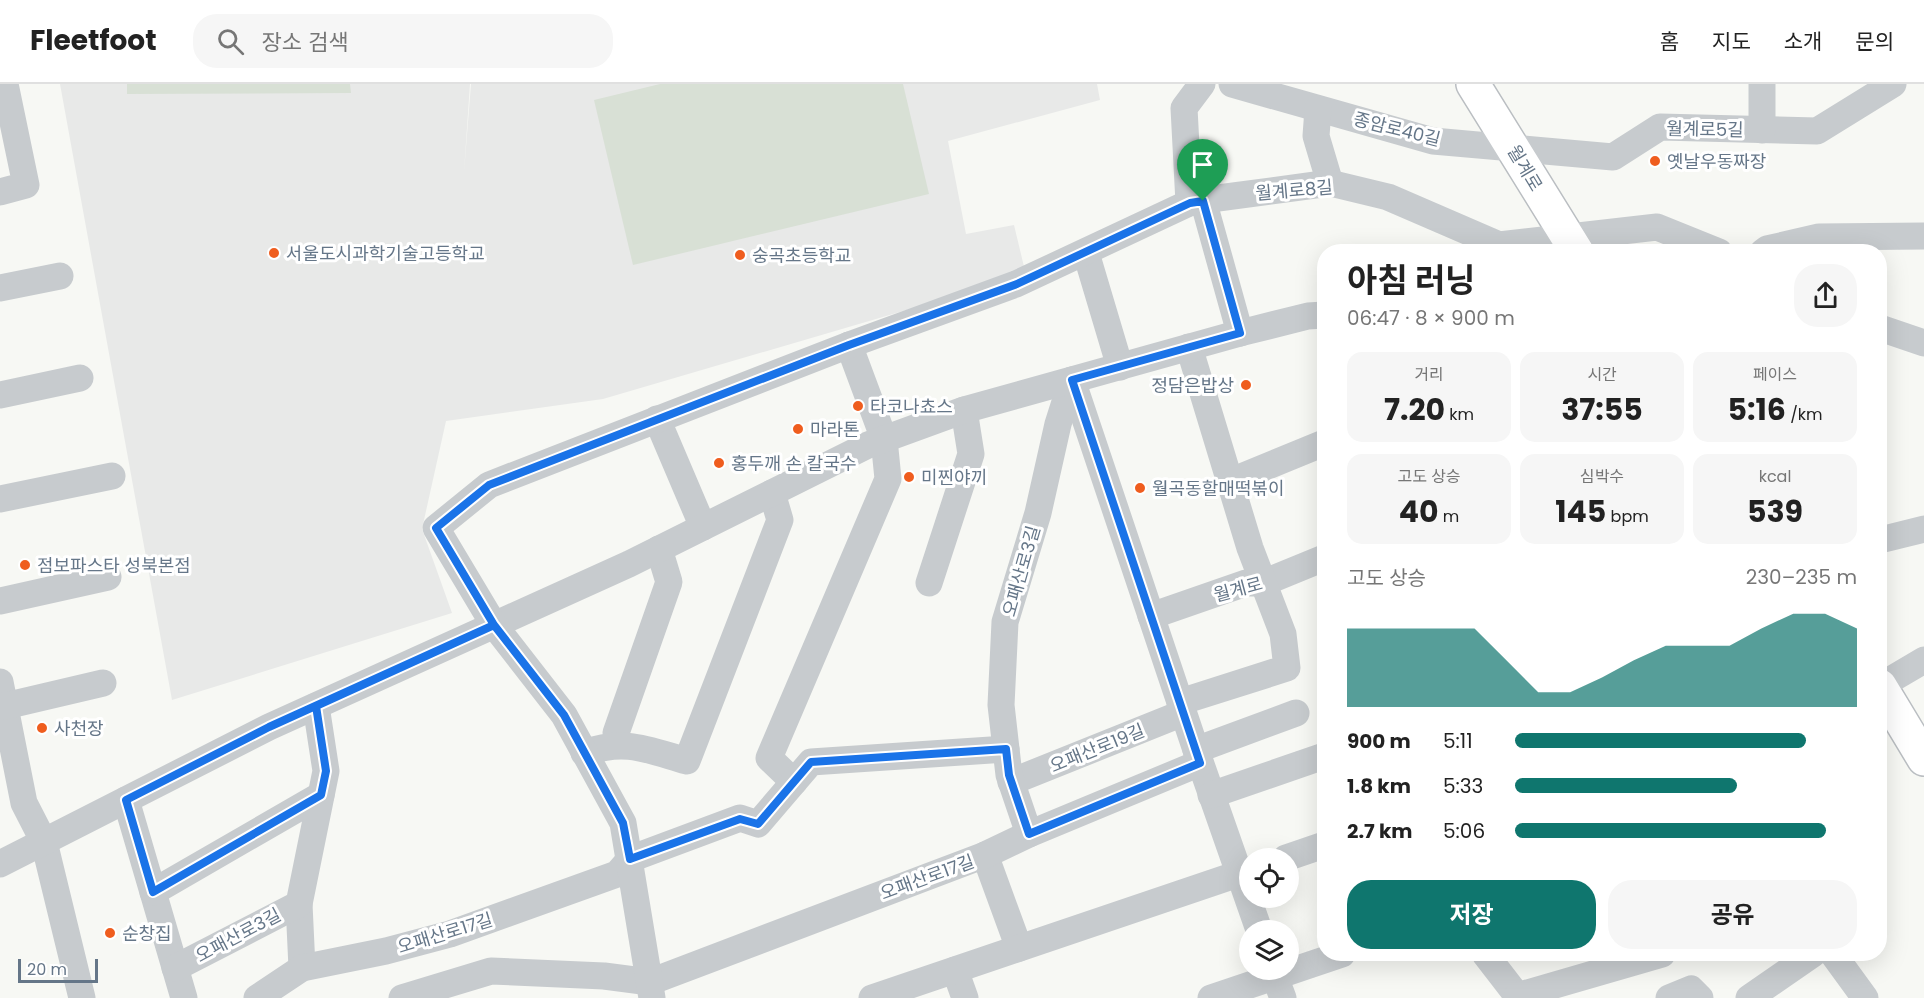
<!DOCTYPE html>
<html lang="ko">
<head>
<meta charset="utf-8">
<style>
  body { margin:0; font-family:Poppins,"Noto Sans KR",sans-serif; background:#f6f6f6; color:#222; height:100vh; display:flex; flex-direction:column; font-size:22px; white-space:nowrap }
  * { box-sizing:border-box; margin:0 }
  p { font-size:20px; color:#767676 }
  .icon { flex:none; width:33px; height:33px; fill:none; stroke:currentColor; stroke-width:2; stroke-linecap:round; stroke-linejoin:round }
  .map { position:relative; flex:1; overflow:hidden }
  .details { position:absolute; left:1317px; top:160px; width:570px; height:717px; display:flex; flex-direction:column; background:#fff; border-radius:24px; box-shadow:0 6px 24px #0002 }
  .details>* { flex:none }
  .fabs { position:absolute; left:1239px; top:764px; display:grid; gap:12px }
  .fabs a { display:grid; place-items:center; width:60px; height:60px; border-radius:50%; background:#fff; box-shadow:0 6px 24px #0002; font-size:30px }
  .scale { position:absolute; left:18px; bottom:15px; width:80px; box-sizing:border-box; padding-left:6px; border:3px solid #657688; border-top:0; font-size:16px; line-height:21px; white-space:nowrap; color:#657688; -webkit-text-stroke:4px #fff; paint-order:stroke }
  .pin { position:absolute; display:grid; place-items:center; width:51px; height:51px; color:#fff; margin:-62px -26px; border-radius:50% 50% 50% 0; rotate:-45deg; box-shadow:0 0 6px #0007 }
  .pin .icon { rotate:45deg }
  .round { display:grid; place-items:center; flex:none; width:63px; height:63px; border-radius:24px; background:#f6f6f6 }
  .overview { display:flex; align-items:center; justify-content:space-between; height:102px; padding:0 30px }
  h1 { font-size:33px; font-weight:700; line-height:45px }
  .stats { display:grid; grid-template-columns:repeat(3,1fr); gap:9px; height:102px; padding:6px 30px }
  .stats div { display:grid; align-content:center; border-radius:15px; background:#f6f6f6; text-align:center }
  .stats b { font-size:30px; font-weight:700 }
  .stats small { font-size:16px; font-weight:400 }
  .stats p { font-size:16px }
  .chart { height:168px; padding:12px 30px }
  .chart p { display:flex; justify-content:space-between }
  .chart svg { width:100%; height:108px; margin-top:6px; fill:#0f766e; opacity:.7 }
  .button { display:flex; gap:12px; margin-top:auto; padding:12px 30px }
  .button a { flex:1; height:69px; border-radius:24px; background:#0f766e; color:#fff; font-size:24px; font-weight:700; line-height:69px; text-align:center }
  .button a+a { background:#f6f6f6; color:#222 }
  ul { padding:0 30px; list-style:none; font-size:20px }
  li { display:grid; grid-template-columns:96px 72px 1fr; align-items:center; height:45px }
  li i { height:15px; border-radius:8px; background:#0f766e }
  header { display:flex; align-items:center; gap:36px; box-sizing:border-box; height:84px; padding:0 30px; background:#fff; border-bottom:2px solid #e0e0e0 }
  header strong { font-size:28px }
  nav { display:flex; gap:33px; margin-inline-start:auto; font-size:21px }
  .search { width:420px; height:54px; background:#f6f6f6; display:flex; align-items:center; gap:15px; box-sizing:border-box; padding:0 21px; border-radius:24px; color:#767676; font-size:22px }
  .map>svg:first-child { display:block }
</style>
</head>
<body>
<header>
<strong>Fleetfoot</strong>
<div class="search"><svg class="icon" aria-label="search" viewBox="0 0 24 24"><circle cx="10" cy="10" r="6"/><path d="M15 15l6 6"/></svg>장소 검색</div>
<nav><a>홈</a><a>지도</a><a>소개</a><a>문의</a></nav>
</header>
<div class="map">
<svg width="1924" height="914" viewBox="0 0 1924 914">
  <rect width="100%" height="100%" fill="#f7f8f4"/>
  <path fill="#e8e9e8" d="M60,0H470L464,88L471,0H1097L1100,16L948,57L966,150L1014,141L1026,191L603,315L446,337L422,445L452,529L172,616Z"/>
  <g fill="#d8e0d5">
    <path d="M127,0H350L351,9L127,10Z"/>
    <path d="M660,0H903L929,110L633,181L594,16Z"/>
  </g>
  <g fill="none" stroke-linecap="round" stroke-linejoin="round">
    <defs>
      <g id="major">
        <path d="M1473,0L1577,168"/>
        <path d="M1880,602L1924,675"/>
      </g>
    </defs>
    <use href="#major" stroke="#babec2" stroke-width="36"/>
    <g stroke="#c7cbce" stroke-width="27">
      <path d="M1232,0L1433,57L1613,73L1660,43L1817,47L1893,0"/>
      <path d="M1318,25L1316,52L1330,99"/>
      <path d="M1762,46V0"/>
      <path d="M0,108L26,101L5,0"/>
      <path d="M1203,116L1240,249"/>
      <path d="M1189,119L1184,24L1202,0"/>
      <path d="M1763,168L1767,165L1819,153L1924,152"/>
      <path d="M1086,169L1120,283"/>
      <path d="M0,204L60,192"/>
      <path d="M1880,244L1924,259"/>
      <path d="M1072,296L1196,666L1259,846"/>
      <path d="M0,311L80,294"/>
      <path d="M657,335L703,443"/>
      <path d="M1229,398L1324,359"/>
      <path d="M0,415L112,392"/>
      <path d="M1880,456L1924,445"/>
      <path d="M929,499L971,370L964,326"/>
      <path d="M0,517L108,493"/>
      <path d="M1151,532L1246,499H1263L1324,474"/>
      <path d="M0,598L24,719L44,758L82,914"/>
      <path d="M1880,602L1924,576"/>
      <path d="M1180,618L1287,584L1283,550L1250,464L1189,263"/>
      <path d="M5,622L103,599"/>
      <path d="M618,661L616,649L669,498L659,465"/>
      <path d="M1196,666L1296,629"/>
      <path d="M584,669C625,654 648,666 687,677L780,436L772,409"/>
      <path d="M794,698L769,674L888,395L884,355L849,261"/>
      <path d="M1011,698L1183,629"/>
      <path d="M1211,711L1324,672"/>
      <path d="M126,716L184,914"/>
      <path d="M1029,750L1009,691L1006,665L1001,621L1005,538L1038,429L1058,340L1072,296"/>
      <path d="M985,771L1019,864"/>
      <path d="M1286,774L1324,761"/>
      <path d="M0,780L269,643L629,480L868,361L964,326L1240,249L1308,232L1324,231"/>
      <path d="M153,808L321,711"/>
      <path d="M299,820L302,884"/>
      <path d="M1485,870L1519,914"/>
      <path d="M1833,870L1865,914"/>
      <path d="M175,884L299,820L326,687L316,622"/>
      <path d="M1272,885L1283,914"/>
      <path d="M955,886L965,914"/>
      <path d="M1517,912L1662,870"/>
      <path d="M257,914L302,884L386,867L450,850L617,790L630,775L740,734L758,740L811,678L1006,665"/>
      <path d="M402,914L491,887L604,892L650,898L985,771L1029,750L1200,679"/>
      <path d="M652,914L623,739L564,631L494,541L436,444L489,401L849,261L1016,200L1189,119L1203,116L1330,99L1388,113L1499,161L1657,143L1719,168"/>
      <path d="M872,914L1250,786"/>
      <path d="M1211,914L1342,870"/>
      <path d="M1669,914L1691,905L1700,914"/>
      <path d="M1749,914L1813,870"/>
    </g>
    <use href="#major" stroke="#fff" stroke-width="33"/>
  </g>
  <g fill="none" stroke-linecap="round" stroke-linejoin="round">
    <defs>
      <path id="route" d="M1203,117L1190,119L1017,200L849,261L489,401L436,444L494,541L316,622L326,687L321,711L153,808L126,716L269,643L494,541L564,631L623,739L630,775L740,735L758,740L811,678L1006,665L1009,691L1029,750L1200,679L1072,296L1240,249L1203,117"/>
    </defs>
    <use href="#route" stroke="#fff" stroke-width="12"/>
    <use href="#route" stroke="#1a73e8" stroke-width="8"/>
  </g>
  <g fill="#ef5d1e" stroke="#fff" stroke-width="2">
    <circle cx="1655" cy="77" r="6"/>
    <circle cx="274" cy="169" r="6"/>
    <circle cx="740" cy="171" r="6"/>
    <circle cx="1246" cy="301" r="6"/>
    <circle cx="858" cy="322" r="6"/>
    <circle cx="798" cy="345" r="6"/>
    <circle cx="719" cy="379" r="6"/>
    <circle cx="909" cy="393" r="6"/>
    <circle cx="1140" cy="404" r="6"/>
    <circle cx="25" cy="481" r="6"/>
    <circle cx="42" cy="644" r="6"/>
    <circle cx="110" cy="849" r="6"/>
  </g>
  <g text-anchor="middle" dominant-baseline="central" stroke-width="6" stroke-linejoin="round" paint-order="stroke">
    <g font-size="18" fill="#657688" stroke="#fff">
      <text transform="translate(1397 45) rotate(14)">종암로40길</text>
      <text transform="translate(1705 45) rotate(1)">월계로5길</text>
      <text transform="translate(1525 84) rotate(59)">월계로</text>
      <text transform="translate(1294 106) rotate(-5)">월계로8길</text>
      <text transform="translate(1021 487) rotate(-74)">오패산로3길</text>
      <text transform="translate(1238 505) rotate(-15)">월계로</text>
      <text transform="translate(1097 664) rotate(-22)">오패산로19길</text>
      <text transform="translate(927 793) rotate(-20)">오패산로17길</text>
      <text transform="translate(445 849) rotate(-17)">오패산로17길</text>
      <text transform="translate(238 851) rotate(-28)">오패산로3길</text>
    </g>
    <g font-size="18" fill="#657688" stroke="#fff" text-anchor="start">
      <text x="1667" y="77">옛날우동짜장</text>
      <text x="286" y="169">서울도시과학기술고등학교</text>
      <text x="752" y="171">숭곡초등학교</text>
      <text x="1234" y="301" text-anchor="end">정담은밥상</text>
      <text x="870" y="322">타코나쵸스</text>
      <text x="810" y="345">마라톤</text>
      <text x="731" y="379">홍두깨 손 칼국수</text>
      <text x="921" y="393">미찐야끼</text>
      <text x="1152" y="404">월곡동할매떡볶이</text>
      <text x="37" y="481">점보파스타 성북본점</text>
      <text x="54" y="644">사천장</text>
      <text x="122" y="849">순창집</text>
    </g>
  </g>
</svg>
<div class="fabs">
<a><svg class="icon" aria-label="locate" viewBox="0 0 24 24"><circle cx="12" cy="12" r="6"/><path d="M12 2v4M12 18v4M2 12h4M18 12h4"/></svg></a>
<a><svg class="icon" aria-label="layers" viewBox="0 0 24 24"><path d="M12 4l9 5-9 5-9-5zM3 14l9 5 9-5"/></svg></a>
</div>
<div class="scale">20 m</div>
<div class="pin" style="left:1203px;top:117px;background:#1e9e55"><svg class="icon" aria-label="arrive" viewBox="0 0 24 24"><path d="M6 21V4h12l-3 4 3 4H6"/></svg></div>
<section class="details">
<div class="overview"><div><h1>아침 러닝</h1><p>06:47 · 8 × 900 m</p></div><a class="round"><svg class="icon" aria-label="share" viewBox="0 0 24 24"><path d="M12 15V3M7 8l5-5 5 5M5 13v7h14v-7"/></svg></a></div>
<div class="stats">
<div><p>거리</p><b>7.20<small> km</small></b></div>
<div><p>시간</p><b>37:55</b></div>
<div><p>페이스</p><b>5:16<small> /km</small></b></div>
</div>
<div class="stats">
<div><p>고도 상승</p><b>40<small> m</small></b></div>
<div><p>심박수</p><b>145<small> bpm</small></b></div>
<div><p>kcal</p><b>539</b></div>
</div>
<div class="chart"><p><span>고도 상승</span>230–235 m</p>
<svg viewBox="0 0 160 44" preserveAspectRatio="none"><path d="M0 44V12L10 12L20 12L30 12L40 12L50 25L60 38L70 38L80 32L90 25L100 19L110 19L120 19L130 12L140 6L150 6L160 12V44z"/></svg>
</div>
<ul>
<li><b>900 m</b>5:11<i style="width:85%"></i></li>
<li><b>1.8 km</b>5:33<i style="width:65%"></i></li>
<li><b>2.7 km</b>5:06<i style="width:91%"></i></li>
</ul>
<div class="button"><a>저장</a><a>공유</a></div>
</section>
</div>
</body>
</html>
